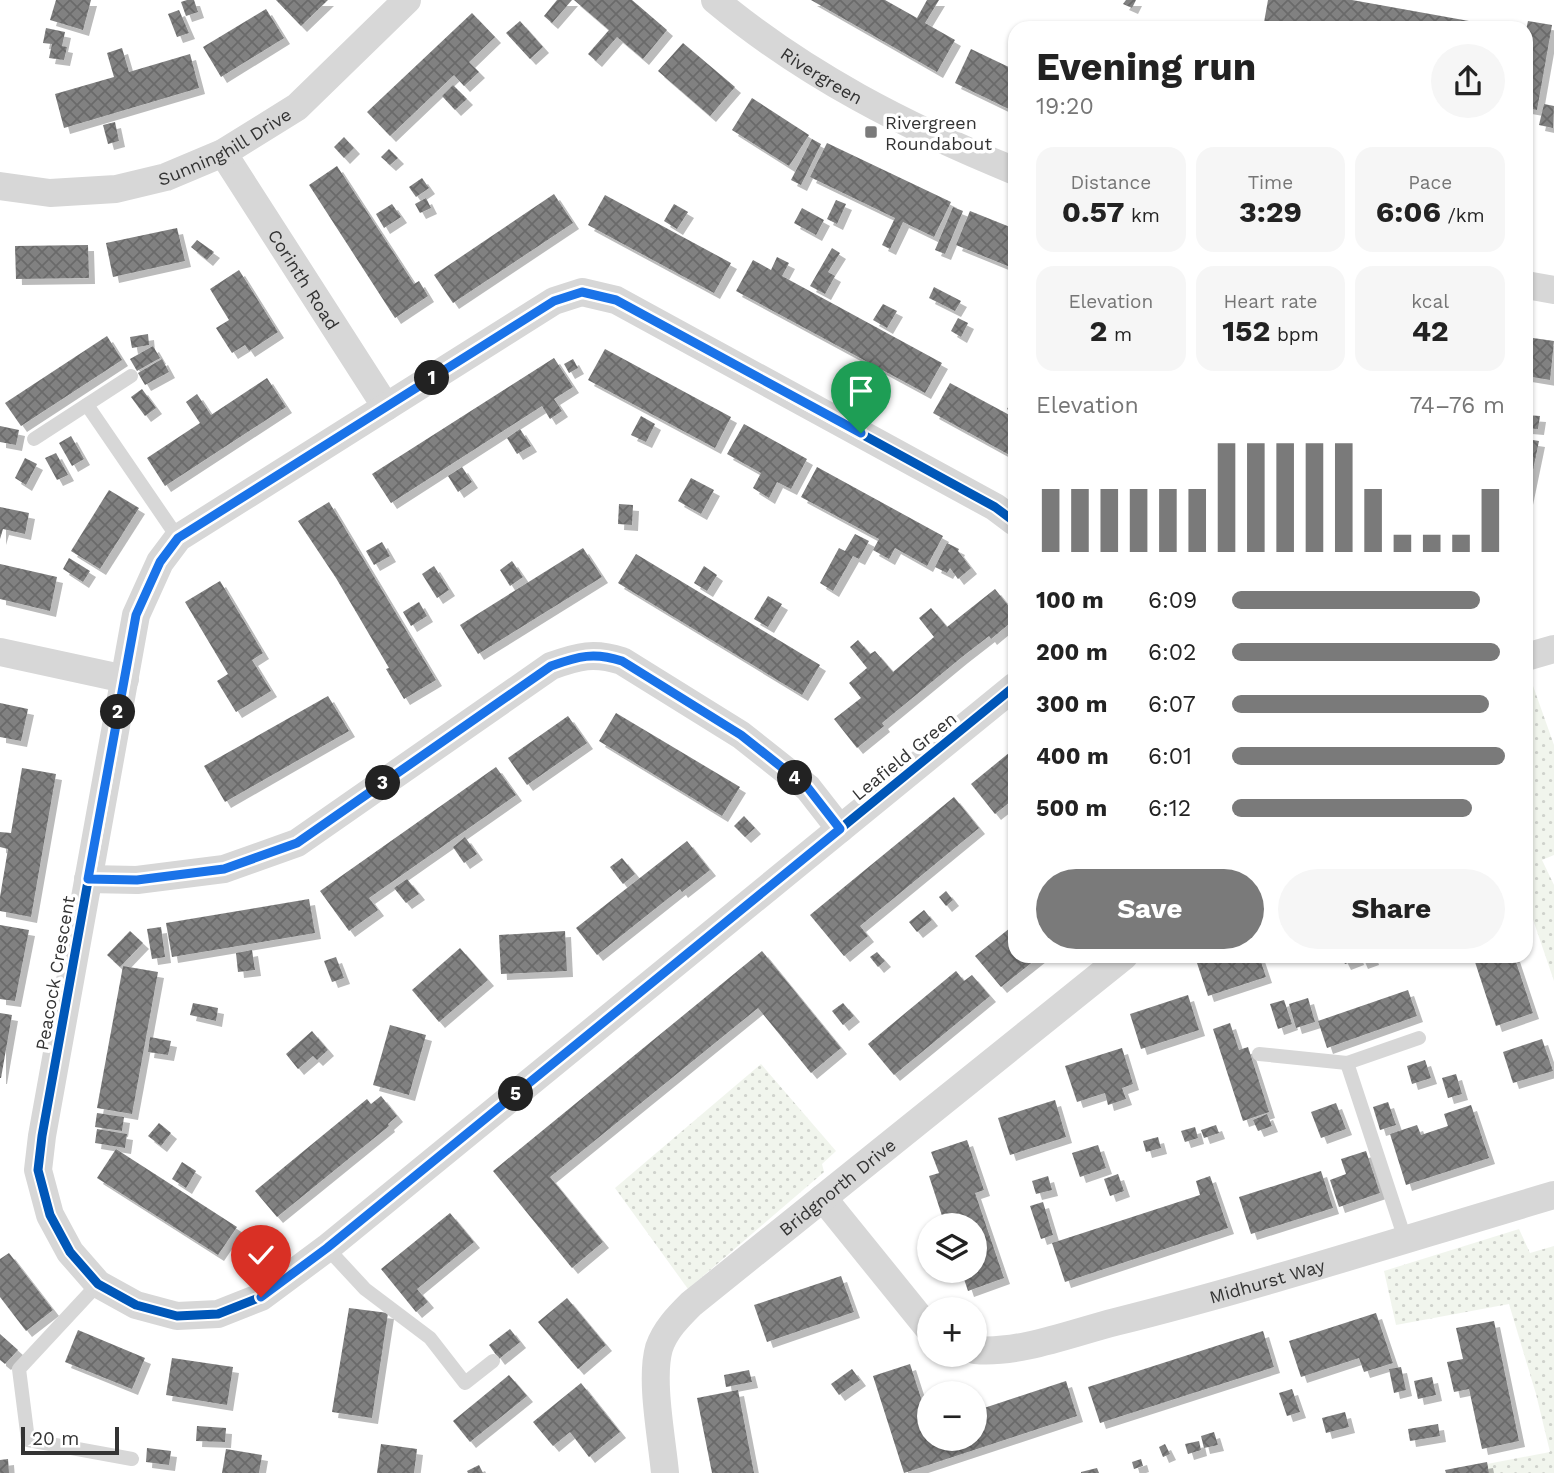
<!DOCTYPE html>
<html lang="en">
<head>
<meta charset="utf-8">
<style>
  body { margin:0; font-family:"Work Sans",sans-serif; background:#f6f6f6; color:#222; height:100vh; display:flex; flex-direction:column; font-size:26px; white-space:nowrap }
  * { box-sizing:border-box; margin:0 }
  p { font-size:23px; color:#767676 }
  .icon { flex:none; width:38px; height:38px; fill:none; stroke:currentColor; stroke-width:2; stroke-linecap:round; stroke-linejoin:round }
  .map { position:relative; flex:1; overflow:hidden }
  .panel { position:absolute; left:1008px; top:21px; width:525px; height:942px; display:flex; flex-direction:column; background:#fff; border-radius:21px; box-shadow:0 2px 5px #0004 }
  .panel>* { flex:none }
  .tools { position:absolute; left:917px; top:1213px; display:grid; gap:14px }
  .tools a { display:grid; place-items:center; width:70px; height:70px; border-radius:50%; background:#fff; box-shadow:0 2px 5px #0004; font-size:35px }
  .scale { position:absolute; left:21px; bottom:18px; width:98px; box-sizing:border-box; padding-left:7px; border:4px solid #333; border-top:0; font-size:19px; line-height:24px; white-space:nowrap; color:#333; -webkit-text-stroke:5px #fff; paint-order:stroke }
  .pin { position:absolute; display:grid; place-items:center; width:60px; height:60px; color:#fff; margin:-72px -30px; border-radius:50% 50% 50% 0; rotate:-45deg; box-shadow:0 0 7px #0007 }
  .pin .icon { rotate:45deg }
  .km { position:absolute; width:35px; height:35px; margin:-18px; border-radius:50%; background:#222; color:#fff; font-size:19px; line-height:35px; text-align:center }
  .round { display:grid; place-items:center; flex:none; width:74px; height:74px; border-radius:37px; background:#f6f6f6 }
  .head { display:flex; align-items:center; justify-content:space-between; height:119px; padding:0 28px }
  h1 { font-size:38px; font-weight:700; line-height:52px }
  .figures { display:grid; grid-template-columns:repeat(3,1fr); gap:10px; height:119px; padding:7px 28px }
  .figures div { display:grid; align-content:center; border-radius:18px; background:#f6f6f6; text-align:center }
  .figures b { font-size:30px; font-weight:700 }
  .figures small { font-size:19px; font-weight:400 }
  .figures p { font-size:19px }
  .chart { height:196px; padding:14px 28px }
  .chart p { display:flex; justify-content:space-between }
  .chart svg { width:100%; height:126px; margin-top:7px; stroke:#7a7a7a; stroke-width:6 }
  .action { display:flex; gap:14px; margin-top:auto; padding:14px 28px }
  .action a { flex:1; height:80px; border-radius:42px; background:#7a7a7a; color:#fff; font-size:28px; font-weight:700; line-height:80px; text-align:center }
  .action a+a { background:#f6f6f6; color:#222 }
  ul { padding:0 28px; list-style:none; font-size:23px }
  li { display:grid; grid-template-columns:112px 84px 1fr; align-items:center; height:52px }
  li i { height:18px; border-radius:9px; background:#7a7a7a }
  .map>svg:first-child { display:block }
</style>
</head>
<body>
<div class="map">
<svg width="1554" height="1473" viewBox="0 0 1554 1473">
  <defs>
    <pattern id="grass-dots" width="8" height="8" patternUnits="userSpaceOnUse" patternTransform="scale(1.75)"><rect width="8" height="8" fill="#f1f5ed"/><path d="M2 2h.1M6 6h.1" fill="none" stroke="#cfd2cc" stroke-width="1.8" stroke-linecap="round"/></pattern>
    <pattern id="building-cross-hatch" width="8" height="8" patternUnits="userSpaceOnUse" patternTransform="scale(1.75)"><rect width="8" height="8" fill="#818181"/><path d="M0 0l8 8M0 8l8-8" fill="none" stroke="#6a6a6a"/></pattern>
    <filter id="shadow"><feDropShadow dx="6" dy="6" stdDeviation="0" flood-color="#0004"/></filter>
  </defs>
  <rect width="100%" height="100%" fill="#fff"/>
  <g fill="url(#grass-dots)">
    <path d="M1532,683L1554,745V855L1542,860L1554,885V981L1526,899V686Z"/>
    <path d="M761,1064L836,1151L822,1164L824,1172L688,1289L615,1188Z"/>
    <path d="M1519,1229L1530,1253L1554,1246V1473H1489L1487,1464L1550,1452L1536,1394L1509,1304L1396,1325L1384,1271Z"/>
  </g>
  <g fill="url(#building-cross-hatch)" filter="url(#shadow)">
    <path d="M56,0H91L83,30L50,20Z"/>
    <path d="M187,0H194L198,12L186,16L181,2Z"/>
    <path d="M276,0H328L301,26Z"/>
    <path d="M557,0H572L552,23L544,16Z"/>
    <path d="M574,0H632L667,30L643,59L617,37L596,61L588,54L609,30Z"/>
    <path d="M811,0H885L917,18L927,0H939L925,23L955,40L937,72Z"/>
    <path d="M1126,0H1136L1132,8L1123,4Z"/>
    <path d="M1268,0H1352L1508,28H1263Z"/>
    <path d="M266,9L284,38L221,77L203,47Z"/>
    <path d="M179,10L189,33L177,37L168,14Z"/>
    <path d="M472,13L495,37L469,62L479,72L464,86L454,75L390,136L367,112Z"/>
    <path d="M520,21L543,47L530,59L506,33Z"/>
    <path d="M1528,21L1552,25L1537,110L1526,108V30Z"/>
    <path d="M46,28L65,32L62,46L67,47L64,60L49,58L52,44L43,43Z"/>
    <path d="M683,43L735,87L710,116L658,71Z"/>
    <path d="M122,48L129,72L190,54L199,88L64,128L55,94L114,77L107,53Z"/>
    <path d="M971,49L1015,70V112L955,83Z"/>
    <path d="M453,85L467,99L455,110L442,96Z"/>
    <path d="M752,98L809,135L789,166L732,130Z"/>
    <path d="M1544,104L1554,106L1553,128L1539,125Z"/>
    <path d="M115,122L119,141L108,144L103,125Z"/>
    <path d="M344,137L354,148L344,158L334,147Z"/>
    <path d="M812,139L821,144L801,185L791,180Z"/>
    <path d="M827,143L951,202L934,237L903,222L890,249L882,245L895,218L810,177Z"/>
    <path d="M389,149L398,158L390,165L381,157Z"/>
    <path d="M337,166L414,284L419,281L428,296L395,318L309,185Z"/>
    <path d="M422,178L429,188L416,197L409,187Z"/>
    <path d="M554,194L573,223L453,303L434,275Z"/>
    <path d="M605,195L731,263L714,293L588,225Z"/>
    <path d="M426,198L431,208L420,213L415,204Z"/>
    <path d="M836,200L846,204L837,224L827,219Z"/>
    <path d="M392,204L401,217L384,228L376,214Z"/>
    <path d="M674,204L688,212L677,229L664,221Z"/>
    <path d="M953,207L963,211L945,254L935,250Z"/>
    <path d="M802,208L824,220L816,235L794,223Z"/>
    <path d="M970,211L1015,229V269L956,245Z"/>
    <path d="M177,228L185,261L113,277L106,243Z"/>
    <path d="M197,240L214,252L207,260L191,247Z"/>
    <path d="M88,245L89,278L16,279L15,246Z"/>
    <path d="M832,248L840,253L828,272L835,276L825,294L810,286Z"/>
    <path d="M777,257L789,263L782,276L942,363L925,393L736,291L753,260L771,270Z"/>
    <path d="M239,270L278,332L249,351L245,345L232,353L216,328L229,320L210,289Z"/>
    <path d="M934,287L961,301L955,311L929,298Z"/>
    <path d="M883,304L897,311L887,328L873,320Z"/>
    <path d="M958,318L968,323L961,337L951,331Z"/>
    <path d="M148,334L149,345L132,348L130,337Z"/>
    <path d="M107,336L122,360L21,426L5,403Z"/>
    <path d="M1526,337L1554,341L1550,380L1526,376Z"/>
    <path d="M153,346L160,358L137,371L130,359Z"/>
    <path d="M605,349L731,417L715,448L588,380Z"/>
    <path d="M554,358L573,387L554,399L562,411L550,419L542,406L391,503L372,474Z"/>
    <path d="M162,359L169,372L145,385L138,373Z"/>
    <path d="M573,359L578,368L569,373L564,364Z"/>
    <path d="M267,378L286,407L165,486L147,458L200,423L186,402L197,394L211,415Z"/>
    <path d="M950,383L1015,418V458L933,413Z"/>
    <path d="M142,389L156,408L145,416L131,397Z"/>
    <path d="M1015,396V414L1007,409Z"/>
    <path d="M1526,415L1540,416L1538,429L1526,428Z"/>
    <path d="M641,416L655,424L646,442L631,435Z"/>
    <path d="M744,424L807,459L791,489L777,482L769,498L753,488L761,473L727,454Z"/>
    <path d="M0,426L19,430L16,445L0,442Z"/>
    <path d="M520,429L531,446L517,454L507,438Z"/>
    <path d="M71,436L84,459L72,466L59,443Z"/>
    <path d="M1526,439L1539,441L1527,499H1526Z"/>
    <path d="M56,453L68,475L57,480L45,458Z"/>
    <path d="M25,458L37,464L26,485L15,478Z"/>
    <path d="M462,467L472,482L458,492L448,476Z"/>
    <path d="M817,467L943,536L927,566L895,548L889,559L873,550L879,539L801,497Z"/>
    <path d="M691,478L714,490L701,514L678,501Z"/>
    <path d="M109,490L139,508L100,569L71,551Z"/>
    <path d="M329,502L436,680L404,699L386,669L389,668L336,578L298,521Z"/>
    <path d="M619,504L633,505L632,525L618,524Z"/>
    <path d="M0,507L29,513L25,534L3,529L0,539Z"/>
    <path d="M855,534L869,541L859,559L853,556L833,591L820,583L839,548L845,551Z"/>
    <path d="M382,542L390,556L374,565L366,551Z"/>
    <path d="M947,543L959,549L958,551L971,568L958,579L950,568L947,573L935,567Z"/>
    <path d="M583,548L602,577L478,654L460,625Z"/>
    <path d="M636,554L820,665L802,695L618,583Z"/>
    <path d="M69,558L90,571L83,582L63,569Z"/>
    <path d="M512,561L523,577L510,586L500,570Z"/>
    <path d="M0,564L57,577L50,611L0,599Z"/>
    <path d="M434,566L449,590L437,598L422,574Z"/>
    <path d="M704,566L717,575L707,591L694,583Z"/>
    <path d="M220,581L263,653L252,660L271,691L236,712L217,681L228,674L185,602Z"/>
    <path d="M995,589L1015,614V619L991,639L989,636L962,657L882,723L884,726L857,748L834,719L861,698L849,683L867,668L850,647L858,640L870,654L875,651L893,672L934,637L919,618L931,608L947,627Z"/>
    <path d="M768,596L782,604L768,627L754,619Z"/>
    <path d="M419,602L427,616L411,626L403,612Z"/>
    <path d="M328,696L349,731L225,802L204,766Z"/>
    <path d="M0,703L28,709L21,741L0,737Z"/>
    <path d="M616,713L740,787L722,816L599,741Z"/>
    <path d="M568,716L587,743L527,785L508,758Z"/>
    <path d="M1015,748V798L995,814L971,784Z"/>
    <path d="M496,767L516,795L369,898L378,910L349,931L320,891Z"/>
    <path d="M22,768L56,774L31,917L0,911V897L8,849L0,847V832L11,833Z"/>
    <path d="M954,797L979,828L860,926L868,936L844,956L810,915Z"/>
    <path d="M744,816L755,828L745,837L734,826Z"/>
    <path d="M465,837L477,854L464,863L453,847Z"/>
    <path d="M687,841L710,870L682,892L680,889L597,955L576,928Z"/>
    <path d="M622,858L635,874L623,884L610,867Z"/>
    <path d="M407,879L419,894L406,903L394,888Z"/>
    <path d="M946,891L953,900L946,906L939,897Z"/>
    <path d="M309,899L315,933L172,957L166,923Z"/>
    <path d="M924,910L932,920L917,932L909,922Z"/>
    <path d="M1015,924V956H1040L1001,987L975,956Z"/>
    <path d="M0,925L29,930L15,1001L0,999Z"/>
    <path d="M161,927L165,957L152,959L147,929Z"/>
    <path d="M130,931L143,943L120,967L107,955Z"/>
    <path d="M565,931L567,971L501,974L499,935Z"/>
    <path d="M460,948L488,980L439,1022L412,990Z"/>
    <path d="M252,950L255,970L238,972L236,953Z"/>
    <path d="M762,951L841,1048L811,1073L758,1008L550,1177L603,1242L572,1268L493,1171Z"/>
    <path d="M877,952L885,961L878,967L870,957Z"/>
    <path d="M1209,956H1259L1266,977L1208,996L1196,960Z"/>
    <path d="M1341,956H1357L1358,959L1345,964Z"/>
    <path d="M1359,956H1372L1373,959L1362,963Z"/>
    <path d="M1473,956H1514L1533,1013L1496,1026Z"/>
    <path d="M336,957L344,978L332,982L324,961Z"/>
    <path d="M123,966L158,972L132,1114L97,1108Z"/>
    <path d="M956,971L964,981L972,975L990,996L894,1075L868,1044Z"/>
    <path d="M1408,990L1417,1016L1327,1048L1318,1021Z"/>
    <path d="M1188,995L1199,1030L1141,1049L1130,1014Z"/>
    <path d="M1308,998L1315,1022L1296,1028L1289,1004Z"/>
    <path d="M1284,1000L1292,1024L1278,1029L1270,1004Z"/>
    <path d="M193,1003L218,1008L216,1021L190,1015Z"/>
    <path d="M843,1003L854,1016L843,1025L832,1011Z"/>
    <path d="M0,1013L12,1015L1,1078H0Z"/>
    <path d="M1230,1023L1239,1050L1248,1047L1269,1112L1243,1121L1213,1029Z"/>
    <path d="M390,1025L426,1035L409,1095L373,1085Z"/>
    <path d="M312,1031L328,1050L317,1060L313,1056L298,1069L286,1054Z"/>
    <path d="M150,1037L171,1041L168,1055L148,1052Z"/>
    <path d="M1542,1039L1553,1071L1513,1083L1503,1052Z"/>
    <path d="M1122,1048L1133,1084L1122,1088L1126,1099L1108,1105L1105,1093L1077,1102L1065,1066Z"/>
    <path d="M1425,1060L1431,1078L1412,1084L1407,1066Z"/>
    <path d="M1456,1074L1462,1094L1448,1098L1442,1078Z"/>
    <path d="M381,1096L397,1116L388,1124L389,1126L277,1217L255,1191L367,1099L371,1104Z"/>
    <path d="M1055,1100L1066,1137L1010,1155L998,1118Z"/>
    <path d="M1388,1102L1396,1125L1380,1130L1373,1107Z"/>
    <path d="M1336,1103L1346,1129L1321,1138L1311,1112Z"/>
    <path d="M1471,1105L1489,1158L1406,1185L1390,1134L1417,1125L1421,1135L1448,1126L1444,1114Z"/>
    <path d="M97,1113L124,1117L122,1131L95,1127Z"/>
    <path d="M1267,1114L1272,1126L1258,1131L1253,1120Z"/>
    <path d="M159,1123L171,1133L161,1146L148,1136Z"/>
    <path d="M1216,1125L1219,1133L1204,1138L1201,1130Z"/>
    <path d="M1195,1127L1198,1138L1185,1142L1181,1131Z"/>
    <path d="M97,1129L127,1134L125,1148L95,1143Z"/>
    <path d="M1158,1137L1161,1148L1146,1152L1143,1141Z"/>
    <path d="M967,1140L984,1190L975,1193L1004,1278L968,1291L961,1270H975V1225H945L929,1176L939,1173L931,1152Z"/>
    <path d="M1098,1145L1106,1168L1080,1177L1072,1153Z"/>
    <path d="M116,1149L237,1227L218,1255L97,1178Z"/>
    <path d="M1366,1151L1380,1193L1339,1207L1330,1180L1346,1174L1341,1159Z"/>
    <path d="M182,1162L196,1171L186,1188L172,1179Z"/>
    <path d="M1321,1171L1333,1208L1251,1234L1239,1197Z"/>
    <path d="M1118,1174L1124,1191L1110,1196L1104,1179Z"/>
    <path d="M1048,1176L1052,1190L1036,1194L1032,1181Z"/>
    <path d="M1210,1176L1228,1228L1065,1282L1052,1243L1200,1195L1196,1181Z"/>
    <path d="M1043,1202L1053,1235L1041,1239L1030,1206Z"/>
    <path d="M450,1213L474,1242L417,1289L428,1302L416,1312L381,1269Z"/>
    <path d="M9,1253L53,1310L26,1331L0,1297V1259Z"/>
    <path d="M841,1276L854,1312L767,1342L754,1305Z"/>
    <path d="M567,1298L606,1345L578,1369L538,1322Z"/>
    <path d="M349,1308L388,1313L372,1418L332,1412Z"/>
    <path d="M1376,1313L1393,1363L1364,1372L1359,1358L1301,1377L1289,1341Z"/>
    <path d="M1494,1321L1519,1441L1482,1449L1469,1389L1454,1392L1447,1362L1463,1359L1456,1328Z"/>
    <path d="M510,1329L520,1342L499,1359L489,1345Z"/>
    <path d="M78,1330L145,1358L132,1389L65,1362Z"/>
    <path d="M1263,1331L1274,1367L1100,1423L1088,1387Z"/>
    <path d="M0,1334L18,1350L5,1364L0,1360Z"/>
    <path d="M172,1358L233,1367L227,1405L166,1395Z"/>
    <path d="M910,1364L929,1423V1438H975V1411L1066,1381L1077,1416L904,1473L873,1376Z"/>
    <path d="M1401,1367L1406,1390L1394,1393L1389,1369Z"/>
    <path d="M852,1369L860,1380L839,1395L831,1384Z"/>
    <path d="M749,1370L752,1382L726,1387L724,1375Z"/>
    <path d="M509,1375L527,1396L470,1442L453,1421Z"/>
    <path d="M1432,1377L1436,1395L1418,1399L1414,1381Z"/>
    <path d="M581,1383L620,1432L589,1457L570,1432L553,1446L533,1422Z"/>
    <path d="M1292,1389L1300,1412L1287,1416L1279,1393Z"/>
    <path d="M738,1390L754,1473H712L697,1398Z"/>
    <path d="M1345,1412L1349,1427L1326,1433L1322,1418Z"/>
    <path d="M1438,1424L1440,1436L1410,1441L1408,1429Z"/>
    <path d="M197,1426L226,1428L225,1442L196,1441Z"/>
    <path d="M1214,1432L1218,1445L1204,1448L1201,1436Z"/>
    <path d="M1199,1441L1201,1450L1188,1454L1185,1444Z"/>
    <path d="M381,1444L417,1449L414,1473H377Z"/>
    <path d="M1165,1444L1170,1454L1163,1457L1159,1447Z"/>
    <path d="M147,1448L171,1451L169,1465L146,1462Z"/>
    <path d="M226,1449L262,1455L259,1473H222Z"/>
    <path d="M8,1459L9,1473H0V1460Z"/>
    <path d="M1141,1459L1143,1466L1134,1469L1132,1462Z"/>
    <path d="M1487,1462L1489,1473H1446L1445,1470Z"/>
    <path d="M479,1465L483,1473H468L467,1471Z"/>
    <path d="M1097,1468L1099,1473H1081V1472Z"/>
  </g>
  <g fill="none" stroke-linecap="round" stroke-linejoin="round">
    <g stroke="#d7d7d7" stroke-width="14">
      <path d="M87,405L178,538"/>
      <path d="M34,439L131,376"/>
      <path d="M1259,1054L1347,1063L1419,1038"/>
      <path d="M1347,1063L1405,1239"/>
      <path d="M327,1248L365,1289L430,1338L465,1383L493,1361"/>
      <path d="M98,1284L19,1369L28,1440L132,1459"/>
    </g>
    <g stroke="#d7d7d7" stroke-width="28">
      <path id="s1" d="M715,0C805,75 907,127 1015,171"/>
      <path id="s2" d="M223,153L386,407"/>
      <path id="s3" d="M0,186L50,193L116,189L166,177L223,153L297,107L407,0"/>
      <path d="M1526,285L1554,290"/>
      <path d="M1015,522L995,507L616,300L582,292L554,301L178,538L160,562L136,615L42,1136L38,1170L50,1215L70,1252L98,1284L136,1305L177,1316L218,1314L261,1297L327,1248L1015,686"/>
      <path d="M0,652L125,679"/>
      <path d="M1526,657L1554,649"/>
      <path d="M88,879L137,880L224,869L297,843L551,666C579,656 594,652 622,661L741,735L808,788L840,829"/>
      <path d="M823,1198L929,1329"/>
      <path id="s4" d="M975,1350C1019,1354 1072,1333 1115,1322C1263,1285 1408,1238 1554,1195"/>
      <path id="s5" d="M665,1473C662,1439 650,1380 659,1348C665,1330 678,1317 691,1304L1124,956"/>
    </g>
    <defs>
      <path id="cycleway" d="M1015,522L995,507L616,300L582,292L554,301L178,538L160,562L136,615L42,1136L38,1170L50,1215L70,1252L98,1284L136,1305L177,1316L218,1314L261,1297L327,1248L1015,686"/>
    </defs>
    <use href="#cycleway" stroke="#fff" stroke-width="13"/>
    <use href="#cycleway" stroke="#0057b8" stroke-width="9"/>
  </g>
  <g fill="none" stroke-linecap="round" stroke-linejoin="round">
    <defs>
      <path id="route" d="M261,1297L327,1248L840,829L808,788L741,735L622,661C594,652 579,656 551,666L297,843L224,869L137,880L88,879L136,615L160,562L178,538L554,301L582,292L616,300L861,433"/>
    </defs>
    <use href="#route" stroke="#fff" stroke-width="14"/>
    <use href="#route" stroke="#1a73e8" stroke-width="9"/>
  </g>
  <rect fill="#7a7a7a" stroke="#fff" stroke-width="2.5" x="864" y="125" width="14" height="14" rx="3.5"/>
  <g text-anchor="middle" dominant-baseline="central" stroke-width="7" stroke-linejoin="round" paint-order="stroke">
    <g font-size="18" fill="#333" stroke="#fff">
      <text stroke="none"><textPath href="#s1" startOffset="131">Rivergreen</textPath></text>
      <text stroke="none"><textPath href="#s3" startOffset="234">Sunninghill Drive</textPath></text>
      <text stroke="none"><textPath href="#s2" startOffset="150">Corinth Road</textPath></text>
      <text transform="translate(904 756) rotate(-39)">Leafield Green</text>
      <text transform="translate(55 973) rotate(-80)">Peacock Crescent</text>
      <text stroke="none"><textPath href="#s5" startOffset="368">Bridgnorth Drive</textPath></text>
      <text stroke="none"><textPath href="#s4" startOffset="301">Midhurst Way</textPath></text>
    </g>
    <g font-size="18" fill="#333" stroke="#fff" text-anchor="start">
      <text x="885" y="122">Rivergreen<tspan x="885" dy="21">Roundabout</tspan></text>
    </g>
  </g>
</svg>
<div class="tools">
<a><svg class="icon" aria-label="layers" viewBox="0 0 24 24"><path d="M12 4l9 5-9 5-9-5zM3 14l9 5 9-5"/></svg></a>
<a>+</a>
<a>−</a>
</div>
<div class="scale">20 m</div>
<div class="pin" style="left:861px;top:433px;background:#1e9e55"><svg class="icon" aria-label="arrive" viewBox="0 0 24 24"><path d="M6 21V4h12l-3 4 3 4H6"/></svg></div>
<div class="pin" style="left:261px;top:1297px;background:#d93025"><svg class="icon" aria-label="check" viewBox="0 0 24 24"><path d="M5 12l5 5 9-10"/></svg></div>
<b class="km" style="left:432px;top:378px">1</b>
<b class="km" style="left:118px;top:712px">2</b>
<b class="km" style="left:383px;top:783px">3</b>
<b class="km" style="left:795px;top:778px">4</b>
<b class="km" style="left:516px;top:1094px">5</b>
<section class="panel">
<div class="head"><div><h1>Evening run</h1><p>19:20</p></div><a class="round"><svg class="icon" aria-label="share" viewBox="0 0 24 24"><path d="M12 15V3M7 8l5-5 5 5M5 13v7h14v-7"/></svg></a></div>
<div class="figures">
<div><p>Distance</p><b>0.57<small> km</small></b></div>
<div><p>Time</p><b>3:29</b></div>
<div><p>Pace</p><b>6:06<small> /km</small></b></div>
</div>
<div class="figures">
<div><p>Elevation</p><b>2<small> m</small></b></div>
<div><p>Heart rate</p><b>152<small> bpm</small></b></div>
<div><p>kcal</p><b>42</b></div>
</div>
<div class="chart"><p><span>Elevation</span>74–76 m</p>
<svg viewBox="0 0 160 44" preserveAspectRatio="none"><path d="M5 44V22M15 44V22M25 44V22M35 44V22M45 44V22M55 44V22M65 44V6M75 44V6M85 44V6M95 44V6M105 44V6M115 44V22M125 44V38M135 44V38M145 44V38M155 44V22"/></svg>
</div>
<ul>
<li><b>100 m</b>6:09<i style="width:91%"></i></li>
<li><b>200 m</b>6:02<i style="width:98%"></i></li>
<li><b>300 m</b>6:07<i style="width:94%"></i></li>
<li><b>400 m</b>6:01<i style="width:100%"></i></li>
<li><b>500 m</b>6:12<i style="width:88%"></i></li>
</ul>
<div class="action"><a>Save</a><a>Share</a></div>
</section>
</div>
</body>
</html>
